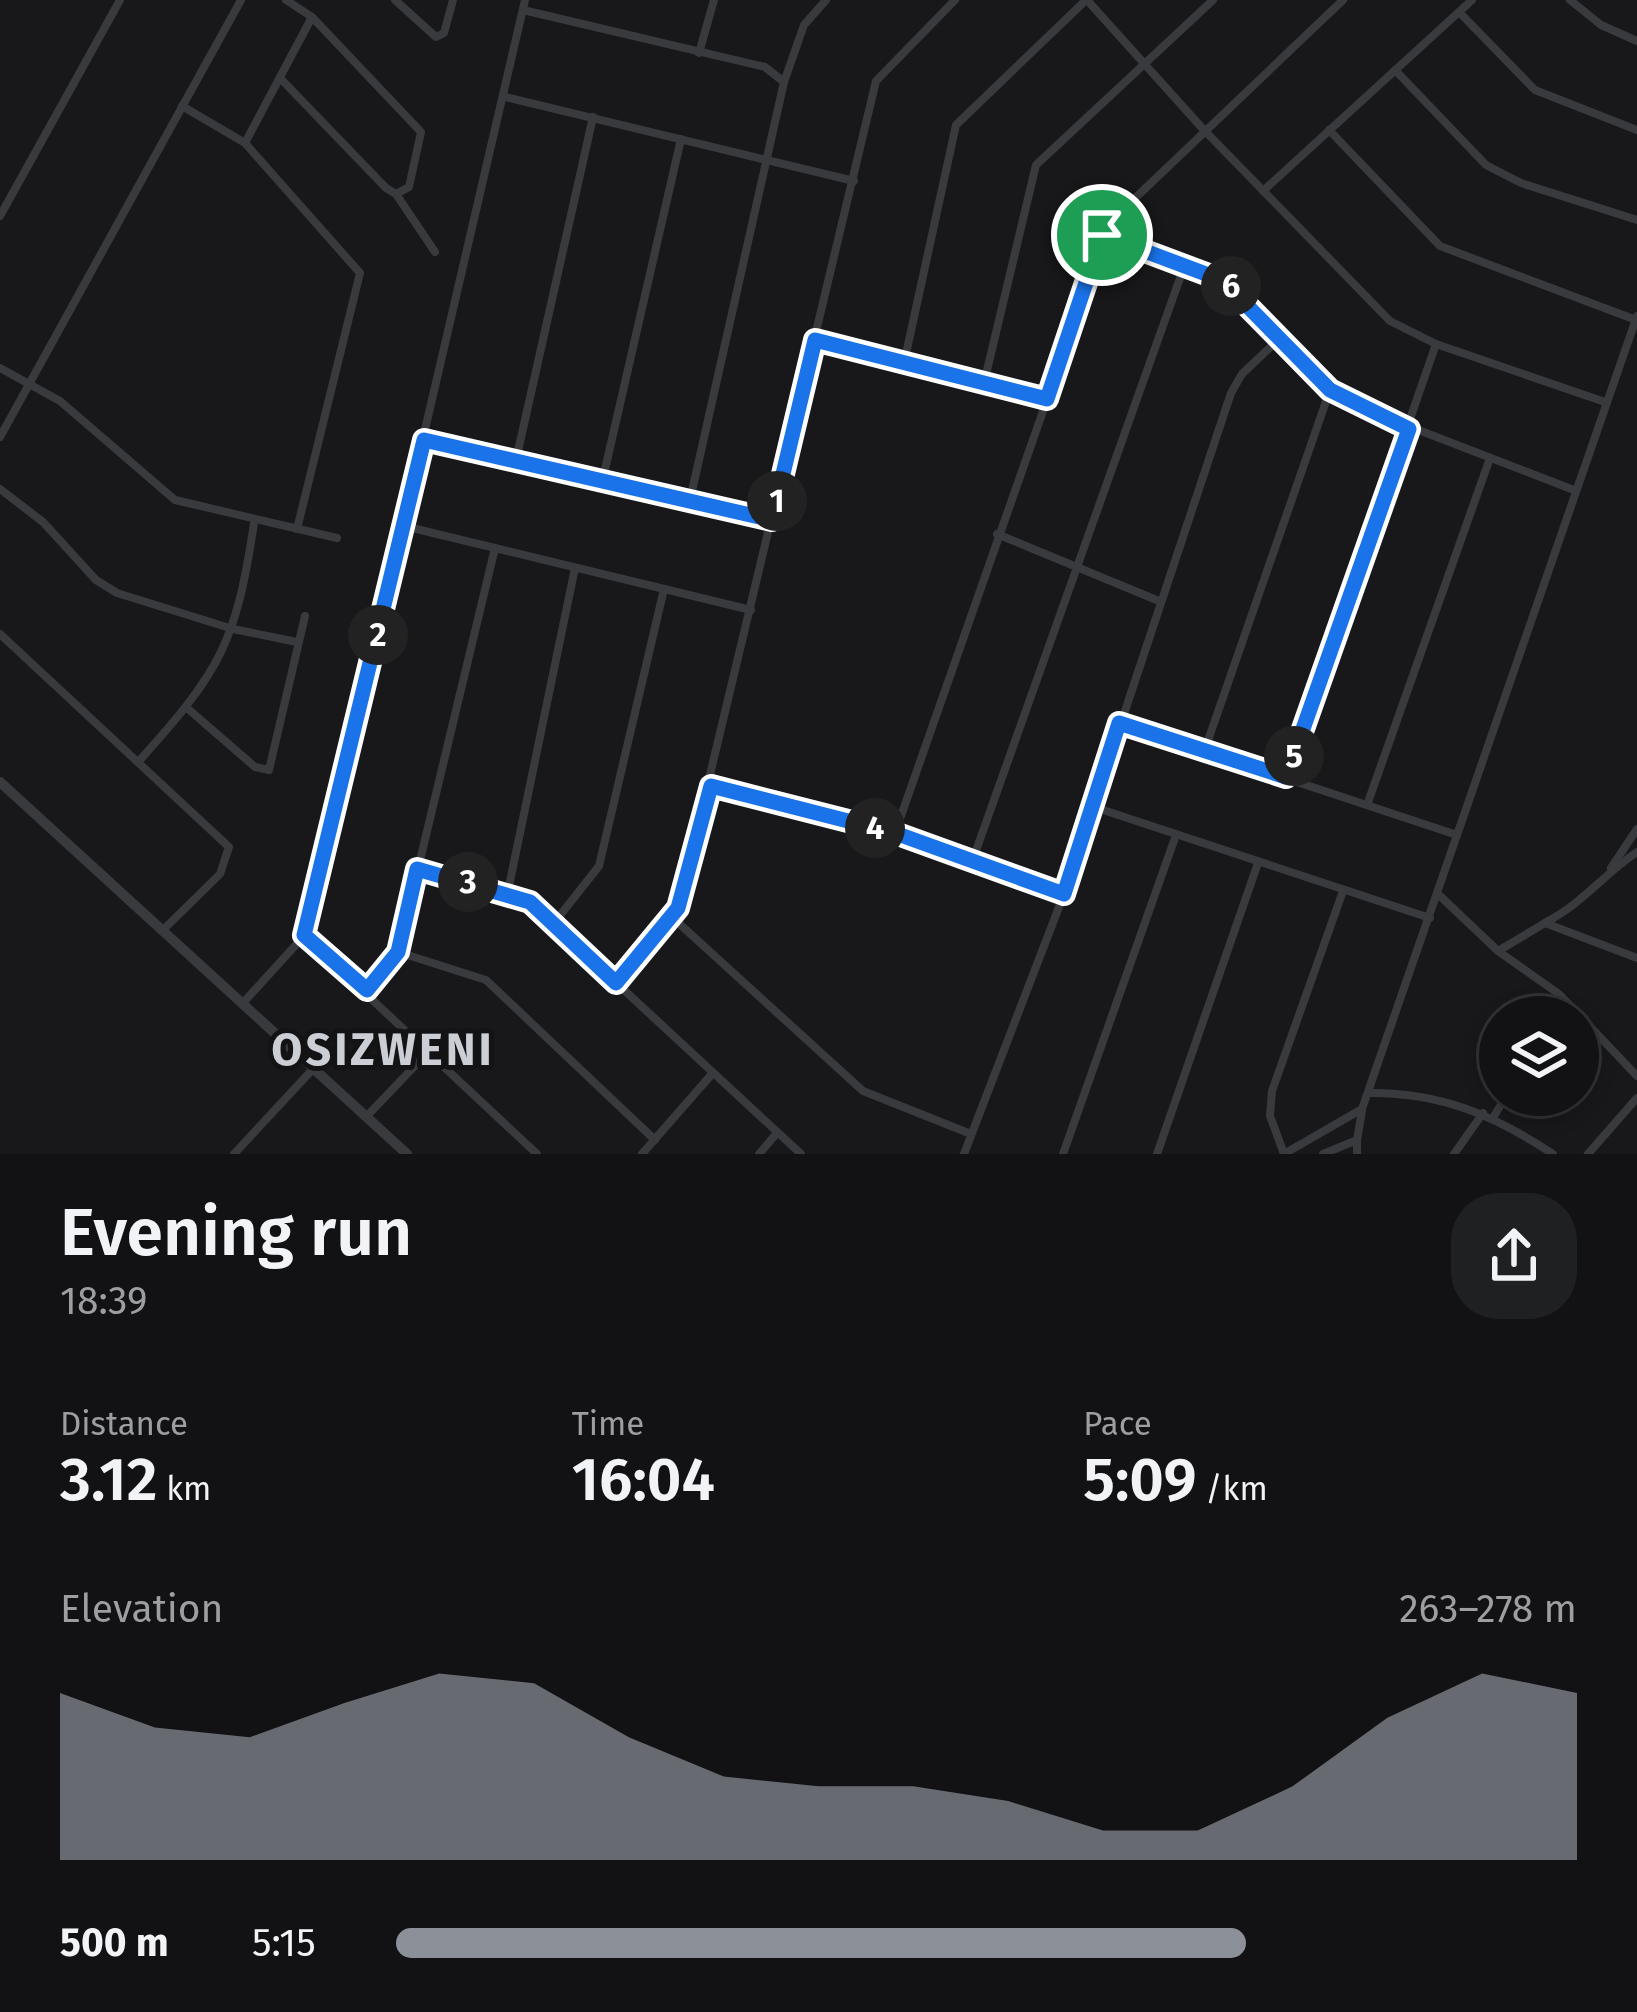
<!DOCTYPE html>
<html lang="en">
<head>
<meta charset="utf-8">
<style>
  body { margin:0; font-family:"Fira Sans",sans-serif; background:#1f2022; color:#f1f3f6; height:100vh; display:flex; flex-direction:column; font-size:45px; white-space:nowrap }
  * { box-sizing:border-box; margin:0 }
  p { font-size:39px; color:#9c9ea0 }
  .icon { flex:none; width:66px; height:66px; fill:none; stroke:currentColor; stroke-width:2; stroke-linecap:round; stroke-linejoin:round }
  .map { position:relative; height:1154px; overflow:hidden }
  .panel { display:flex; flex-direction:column; background:#121214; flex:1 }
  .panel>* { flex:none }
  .tools { position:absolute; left:1479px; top:996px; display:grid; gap:24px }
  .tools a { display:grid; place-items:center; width:120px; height:120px; border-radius:50%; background:#121214; box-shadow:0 6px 18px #0003,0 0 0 3px #313234; font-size:60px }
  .pin { position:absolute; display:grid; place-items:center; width:102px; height:102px; color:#fff; margin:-51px; border:6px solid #fff; border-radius:50%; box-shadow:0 3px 12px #0007 }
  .km { position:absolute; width:60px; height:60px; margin:-30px; border-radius:50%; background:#222; color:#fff; font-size:33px; line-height:60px; text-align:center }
  .round { display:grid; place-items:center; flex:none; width:126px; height:126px; border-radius:48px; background:#1f2022 }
  .summary { display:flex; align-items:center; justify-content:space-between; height:204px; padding:0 60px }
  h1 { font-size:66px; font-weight:600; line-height:90px }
  .stats { display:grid; grid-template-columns:repeat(3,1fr); gap:18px; height:204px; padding:12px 60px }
  .stats div { display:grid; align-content:center }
  .stats b { font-size:60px; font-weight:600 }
  .stats small { font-size:33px; font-weight:400 }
  .stats p { font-size:33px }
  .chart { height:336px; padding:24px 60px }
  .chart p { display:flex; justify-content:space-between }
  .chart svg { width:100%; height:216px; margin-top:12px; fill:#8c9099; opacity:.7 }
  ul { padding:0 60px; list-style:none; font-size:39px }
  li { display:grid; grid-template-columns:192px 144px 1fr; align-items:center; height:90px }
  li i { height:30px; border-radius:15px; background:#8c9099 }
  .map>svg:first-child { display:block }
</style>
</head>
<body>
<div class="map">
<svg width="1637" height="1154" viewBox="0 0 1637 1154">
  <rect width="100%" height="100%" fill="#18181a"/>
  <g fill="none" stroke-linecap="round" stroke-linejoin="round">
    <g stroke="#393a3e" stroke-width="8">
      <path d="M395,0L436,37L444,33L453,0"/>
      <path d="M1087,0L1203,129L1390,321L1436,344L1605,402"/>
      <path d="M1570,0L1601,25L1637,41"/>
      <path d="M523,10L765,67L784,82"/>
      <path d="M1459,12L1535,90L1637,130"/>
      <path d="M699,53L714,0"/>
      <path d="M1395,70L1486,165L1521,183L1637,220"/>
      <path d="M281,79L386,188L396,194L409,187L421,132L312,17L286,0"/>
      <path d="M505,97L854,181"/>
      <path d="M182,106L245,143L360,273L297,529"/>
      <path d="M1329,130L1440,246L1636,320"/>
      <path d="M245,143L312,17"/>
      <path d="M1263,191L1472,0"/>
      <path d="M396,194L435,252"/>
      <path d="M0,216L120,0"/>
      <path d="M1102,235L1222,280L1330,390L1351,404L1574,490"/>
      <path d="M815,341L904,363"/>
      <path d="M0,368L60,401L175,500L337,538"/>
      <path d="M984,383L1036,165L1213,0"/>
      <path d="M1047,399L904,363L956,125L1086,0"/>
      <path d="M0,437L241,0"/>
      <path d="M424,440L772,521"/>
      <path d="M516,460L593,117"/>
      <path d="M603,478L681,139"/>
      <path d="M0,489L43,522L96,580L117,593L233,629L297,642"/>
      <path d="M690,500L784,82L804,25L826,0"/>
      <path d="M404,526L751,610"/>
      <path d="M997,534L1159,601"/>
      <path d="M0,634L229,847L220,874L163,930"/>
      <path d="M187,708L255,767L269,770L305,616"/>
      <path d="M1119,723L1457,835"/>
      <path d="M1204,752L1330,390"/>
      <path d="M139,761C220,671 236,644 254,523"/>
      <path d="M1286,777L1436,344"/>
      <path d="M711,786L895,833"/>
      <path d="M1367,805L1490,458"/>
      <path d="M1091,806L1430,918"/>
      <path d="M973,859L1185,264"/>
      <path d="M1611,868L1637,829"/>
      <path d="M417,869L529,902L801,1154"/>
      <path d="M508,891L575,568"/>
      <path d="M1064,894L895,833L1109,223L1343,0"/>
      <path d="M1438,894L1498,951L1559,994L1637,1076"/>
      <path d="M673,918L863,1091L971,1134"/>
      <path d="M1546,922C1582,904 1604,874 1637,852"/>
      <path d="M554,923L599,866L664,589"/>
      <path d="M304,936L537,1154"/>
      <path d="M1498,951L1545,923L1637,958"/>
      <path d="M398,952L486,980L655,1140"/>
      <path d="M616,983L673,918L680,900L876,81L955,0"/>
      <path d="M367,990L398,952L495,548"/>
      <path d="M242,1004L304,936L313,911L525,0"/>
      <path d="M1368,1093C1440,1092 1494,1115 1553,1154"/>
      <path d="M1494,1116L1507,1095"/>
      <path d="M366,1117L430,1050"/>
      <path d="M234,1154L313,1069"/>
      <path d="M642,1154L712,1074"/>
      <path d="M759,1154L777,1133"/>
      <path d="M964,1154L1064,894L1231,393L1242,374L1281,337"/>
      <path d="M1063,1154L1176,835"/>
      <path d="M1157,1154L1258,863"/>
      <path d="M1284,1154L1362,1109L1637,316"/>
      <path d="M1284,1154L1270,1116L1272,1091L1343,891"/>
      <path d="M1323,1154L1357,1140L1362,1111"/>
      <path d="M1357,1154V1140"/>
      <path d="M1454,1154L1483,1113"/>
      <path d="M1588,1154L1637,1098"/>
    </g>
    <path stroke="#393a3e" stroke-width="10" d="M0,782L407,1154"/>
  </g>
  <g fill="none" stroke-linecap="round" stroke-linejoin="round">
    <defs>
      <path id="route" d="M1102,235L1222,280L1330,390L1409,429L1286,777L1119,723L1064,894L895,833L711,786L678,908L616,983L530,902L417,869L398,952L367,990L304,935L424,440L772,520L815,340L1047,399Z"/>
    </defs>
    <use href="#route" stroke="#fff" stroke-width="24"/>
    <use href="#route" stroke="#1a73e8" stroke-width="15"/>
  </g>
  <g text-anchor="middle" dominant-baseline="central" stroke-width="10" stroke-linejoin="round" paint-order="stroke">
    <g font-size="45" font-weight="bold" letter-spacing="3" fill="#ccced5" stroke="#131315">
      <text x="383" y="1050">OSIZWENI</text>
    </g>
  </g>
</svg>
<div class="tools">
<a><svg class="icon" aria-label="layers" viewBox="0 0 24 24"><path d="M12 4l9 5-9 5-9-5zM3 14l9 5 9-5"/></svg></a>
</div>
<div class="pin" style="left:1102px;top:235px;background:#1e9e55"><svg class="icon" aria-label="arrive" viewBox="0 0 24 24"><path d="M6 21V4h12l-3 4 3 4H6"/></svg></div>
<b class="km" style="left:777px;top:501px">1</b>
<b class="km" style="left:378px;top:635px">2</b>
<b class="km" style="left:468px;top:882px">3</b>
<b class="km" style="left:875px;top:828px">4</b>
<b class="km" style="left:1294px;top:756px">5</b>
<b class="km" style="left:1231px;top:286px">6</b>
</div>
<section class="panel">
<div class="summary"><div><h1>Evening run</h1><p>18:39</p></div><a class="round"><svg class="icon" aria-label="share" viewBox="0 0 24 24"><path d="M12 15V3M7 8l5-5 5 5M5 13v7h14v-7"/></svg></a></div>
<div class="stats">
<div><p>Distance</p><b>3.12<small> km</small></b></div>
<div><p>Time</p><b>16:04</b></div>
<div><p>Pace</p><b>5:09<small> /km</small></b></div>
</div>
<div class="chart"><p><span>Elevation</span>263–278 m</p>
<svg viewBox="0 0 160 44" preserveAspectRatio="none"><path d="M0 44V10L10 17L20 19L30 12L40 6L50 8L60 19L70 27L80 29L90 29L100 32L110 38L120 38L130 29L140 15L150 6L160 10V44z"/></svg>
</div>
<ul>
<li><b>500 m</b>5:15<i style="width:72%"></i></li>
</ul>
</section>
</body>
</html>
